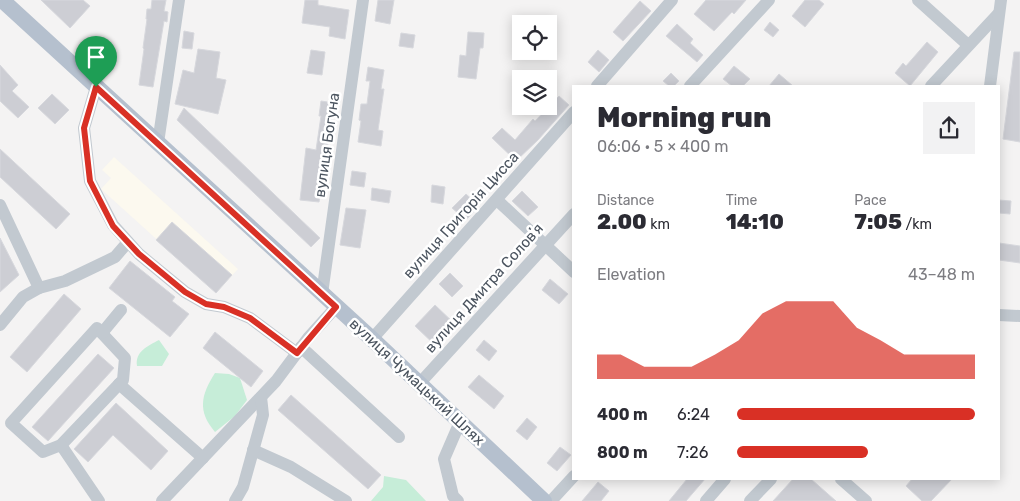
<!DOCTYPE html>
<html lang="en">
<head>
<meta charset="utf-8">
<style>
  body { margin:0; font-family:Rubik,sans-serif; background:#f2f2f3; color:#2b2b33; height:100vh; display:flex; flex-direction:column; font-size:19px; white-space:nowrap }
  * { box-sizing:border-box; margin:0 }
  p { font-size:16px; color:#7c7c81 }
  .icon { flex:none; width:28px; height:28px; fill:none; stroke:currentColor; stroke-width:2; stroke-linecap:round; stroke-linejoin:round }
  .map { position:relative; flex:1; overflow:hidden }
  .drawer { position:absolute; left:572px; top:85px; width:428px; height:395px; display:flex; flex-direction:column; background:#fff; border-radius:0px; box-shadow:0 2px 12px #0003 }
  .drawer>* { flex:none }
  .fabs { position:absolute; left:512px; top:15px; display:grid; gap:10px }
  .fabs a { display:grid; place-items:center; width:45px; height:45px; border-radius:0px; background:#fff; box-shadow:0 2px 12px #0003; font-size:25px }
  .pin { position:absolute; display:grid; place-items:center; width:42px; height:42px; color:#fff; margin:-51px -21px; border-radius:50% 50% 50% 0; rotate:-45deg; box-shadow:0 0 5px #0007 }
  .pin .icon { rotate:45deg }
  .round { display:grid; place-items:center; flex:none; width:52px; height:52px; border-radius:0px; background:#f2f2f3 }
  .headline { display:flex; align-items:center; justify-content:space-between; height:85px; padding:0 25px }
  h1 { font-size:28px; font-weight:800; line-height:38px }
  .stats { display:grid; grid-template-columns:repeat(3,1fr); gap:8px; height:85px; padding:5px 25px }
  .stats div { display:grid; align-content:center }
  .stats b { font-size:21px; font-weight:800 }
  .stats small { font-size:14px; font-weight:400 }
  .stats p { font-size:14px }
  .chart { height:140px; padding:10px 25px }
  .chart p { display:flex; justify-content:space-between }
  .chart svg { width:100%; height:90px; margin-top:5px; fill:#d93025; opacity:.7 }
  ul { padding:0 25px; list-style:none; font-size:16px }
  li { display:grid; grid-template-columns:80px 60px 1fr; align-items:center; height:38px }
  li i { height:12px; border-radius:6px; background:#d93025 }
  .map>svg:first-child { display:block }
</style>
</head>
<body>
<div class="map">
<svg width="1020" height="501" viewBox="0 0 1020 501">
  <rect width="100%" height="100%" fill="#f4f3f3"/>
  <path fill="#fcf9ef" d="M114,157L238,269L216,293L101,189L111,178L102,170Z"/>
  <g fill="#c6edd8">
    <path d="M159,340L169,354L162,366H137C135,351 148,346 159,340Z"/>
    <path d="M215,373L229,374L240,378L247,400L235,416L215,432C197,411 201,395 215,373Z"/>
    <path d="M384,476L406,480L426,501H371L383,487Z"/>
  </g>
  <g fill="#cdced4" stroke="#d7d8dd">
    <path d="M41,0H83L90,6L70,28Z"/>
    <path d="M152,0H166L164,11L168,12L167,22L164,21L153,87L139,85L144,49L143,48L147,19H146L147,9H151Z"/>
    <path d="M305,0H318V5L349,10L345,39L329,36L330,27L302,23Z"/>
    <path d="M378,0H394L390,24L375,21Z"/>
    <path d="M706,0H746L734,14L732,12L714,31L694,14Z"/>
    <path d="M805,0H819L824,4L805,27L792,16Z"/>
    <path d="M640,1L651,11L623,41L613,32Z"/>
    <path d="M770,22L779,30L773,37L764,30Z"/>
    <path d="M677,24L693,39L690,43L703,55L697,62L666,36Z"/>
    <path d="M184,31L194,33L192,49L182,48Z"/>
    <path d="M468,32L484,33L483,48H480L476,79L458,77L460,55L466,56Z"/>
    <path d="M401,33L415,35L413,48L399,46Z"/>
    <path d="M927,42L938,52L910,86L895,73L903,63L906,66Z"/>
    <path d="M198,49L220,52L216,78L226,80L218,114L175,104L183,70L194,73Z"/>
    <path d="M311,50L325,52L322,75L307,73Z"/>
    <path d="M598,50L609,60L599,72L588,62Z"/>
    <path d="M1014,52H1020V142L1003,139Z"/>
    <path d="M0,65L18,85L12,91L29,107L18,118L0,101Z"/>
    <path d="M734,66L750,79L743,86H732L723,79Z"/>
    <path d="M368,67L384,70L381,89H384L378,130L383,131L381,146L358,142L361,121L359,120L361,104H367L370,81H366Z"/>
    <path d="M671,73L679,81L674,86H669L663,81Z"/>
    <path d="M779,74L793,86H769Z"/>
    <path d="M52,94L69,110L55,124L38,108Z"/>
    <path d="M559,96L569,105L538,140L516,161L492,138L502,128L515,140L533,119L535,121Z"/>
    <path d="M321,101L334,103L319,202L300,200L306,148L316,150L321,116H319Z"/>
    <path d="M184,108L320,238L311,247L177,120Z"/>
    <path d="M0,149L70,214L56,229L0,177Z"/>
    <path d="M352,171L366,173L364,187L350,185Z"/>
    <path d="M432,185L445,187L443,204L431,202Z"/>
    <path d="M372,188L391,191L389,203L371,200Z"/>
    <path d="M522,191L538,207L528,216L512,201Z"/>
    <path d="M466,194L479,206L466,220L452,208Z"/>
    <path d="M999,200L1011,201L1010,214L999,213Z"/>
    <path d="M346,208L366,210L360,248L340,245Z"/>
    <path d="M172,222L232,275L216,293L156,240Z"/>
    <path d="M0,238L19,275L0,292Z"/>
    <path d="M999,243L1020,246V263L999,260Z"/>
    <path d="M130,261L175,297L172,301L189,314L170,337L109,288Z"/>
    <path d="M450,273L463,286L452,297L439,284Z"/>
    <path d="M550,279L568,294L559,304L542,290Z"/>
    <path d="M64,294L81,309L27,372L10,357Z"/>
    <path d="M435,305L457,326L437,347L415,326Z"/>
    <path d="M215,332L263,371L251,387L203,348Z"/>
    <path d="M484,340L497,351L489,361L476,350Z"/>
    <path d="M98,354L114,368L48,441L32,427Z"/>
    <path d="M479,375L504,396L494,409L468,387Z"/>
    <path d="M291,395L381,475L368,489L278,410Z"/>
    <path d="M116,403L168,451L151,470L113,435L88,462L74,449Z"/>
    <path d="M527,418L537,427L527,440L516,431Z"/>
    <path d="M560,447L571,455L557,471L547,463Z"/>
    <path d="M687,479H705L686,501H669Z"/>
    <path d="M793,479H811L836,501H773Z"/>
    <path d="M912,479H952L931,501H922L906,486Z"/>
    <path d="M598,482L609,491L601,501H582Z"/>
  </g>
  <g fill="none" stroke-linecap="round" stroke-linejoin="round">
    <g stroke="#c2c9d0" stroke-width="12">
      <path d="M918,0L968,45"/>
      <path d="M597,86L672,0"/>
      <path d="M690,86L769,0"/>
      <path d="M931,86L999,13"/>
      <path d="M990,86L1001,0"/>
      <path d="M96,87L84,128L90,181L113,225L139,254L185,292L206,304L224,307L250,318L297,353"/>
      <path d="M158,143L179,0"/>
      <path d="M497,200L574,272"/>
      <path d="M0,205L39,288"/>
      <path d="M322,294L363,0"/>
      <path d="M999,315L1020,316"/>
      <path d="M0,325L23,297L39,288L65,281L115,257L128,242"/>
      <path d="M97,328L125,358L123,380L61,445L43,452L11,423Z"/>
      <path d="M102,333L121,310"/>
      <path d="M372,339L574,112"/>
      <path d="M301,347L399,437"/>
      <path d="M119,384L203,458"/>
      <path d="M419,384L574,214"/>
      <path d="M61,445L99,501"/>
      <path d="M253,450L291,467L346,501"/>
      <path d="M841,479L866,501"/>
      <path d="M162,501L276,381L308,338L336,307"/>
      <path d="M235,501L243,487L263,415L261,397"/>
      <path d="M458,501L453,496L444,459L460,422"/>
      <path d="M551,501L574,476"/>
      <path d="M706,501L725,479"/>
      <path d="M750,501L771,479"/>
    </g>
    <path stroke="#b5c0ce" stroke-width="16" d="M2,0L372,339L544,501"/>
  </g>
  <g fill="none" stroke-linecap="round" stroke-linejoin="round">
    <defs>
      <path id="route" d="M96,87L336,307L297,353L250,318L224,307L206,304L185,292L139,254L113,226L90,181L84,128Z"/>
    </defs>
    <use href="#route" stroke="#fff" stroke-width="10"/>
    <use href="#route" stroke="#d93025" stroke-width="6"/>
  </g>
  <g text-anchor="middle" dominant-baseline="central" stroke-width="5" stroke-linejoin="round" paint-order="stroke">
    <g font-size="15" fill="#4b545f" stroke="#fff">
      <text transform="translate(327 145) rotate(-82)">вулиця Богуна</text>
      <text transform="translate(461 215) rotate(-48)">вулиця Григорія Цисса</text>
      <text transform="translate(484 288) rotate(-48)">вулиця Дмитра Соловʼя</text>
      <text transform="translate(417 382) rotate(43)">вулиця Чумацький Шлях</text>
    </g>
  </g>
</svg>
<div class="fabs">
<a><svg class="icon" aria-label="locate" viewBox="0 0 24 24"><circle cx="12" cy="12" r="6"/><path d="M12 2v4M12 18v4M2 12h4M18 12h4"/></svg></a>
<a><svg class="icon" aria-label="layers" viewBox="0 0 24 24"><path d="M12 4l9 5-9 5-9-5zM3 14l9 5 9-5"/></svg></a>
</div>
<div class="pin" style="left:96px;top:87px;background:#1e9e55"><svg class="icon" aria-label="arrive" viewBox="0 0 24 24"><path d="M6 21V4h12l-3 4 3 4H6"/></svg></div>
<section class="drawer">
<div class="headline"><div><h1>Morning run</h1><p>06:06 · 5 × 400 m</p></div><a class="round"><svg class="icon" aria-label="share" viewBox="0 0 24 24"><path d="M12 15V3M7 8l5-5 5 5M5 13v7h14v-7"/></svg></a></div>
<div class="stats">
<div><p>Distance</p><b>2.00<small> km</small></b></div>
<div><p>Time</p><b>14:10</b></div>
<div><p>Pace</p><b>7:05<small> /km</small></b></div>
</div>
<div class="chart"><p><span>Elevation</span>43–48 m</p>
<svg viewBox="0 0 160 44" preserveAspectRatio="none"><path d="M0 44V32L10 32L20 38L30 38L40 38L50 32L60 25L70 12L80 6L90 6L100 6L110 19L120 25L130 32L140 32L150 32L160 32V44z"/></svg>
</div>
<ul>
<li><b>400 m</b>6:24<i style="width:100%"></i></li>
<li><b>800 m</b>7:26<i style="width:55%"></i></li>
</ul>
</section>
</div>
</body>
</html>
